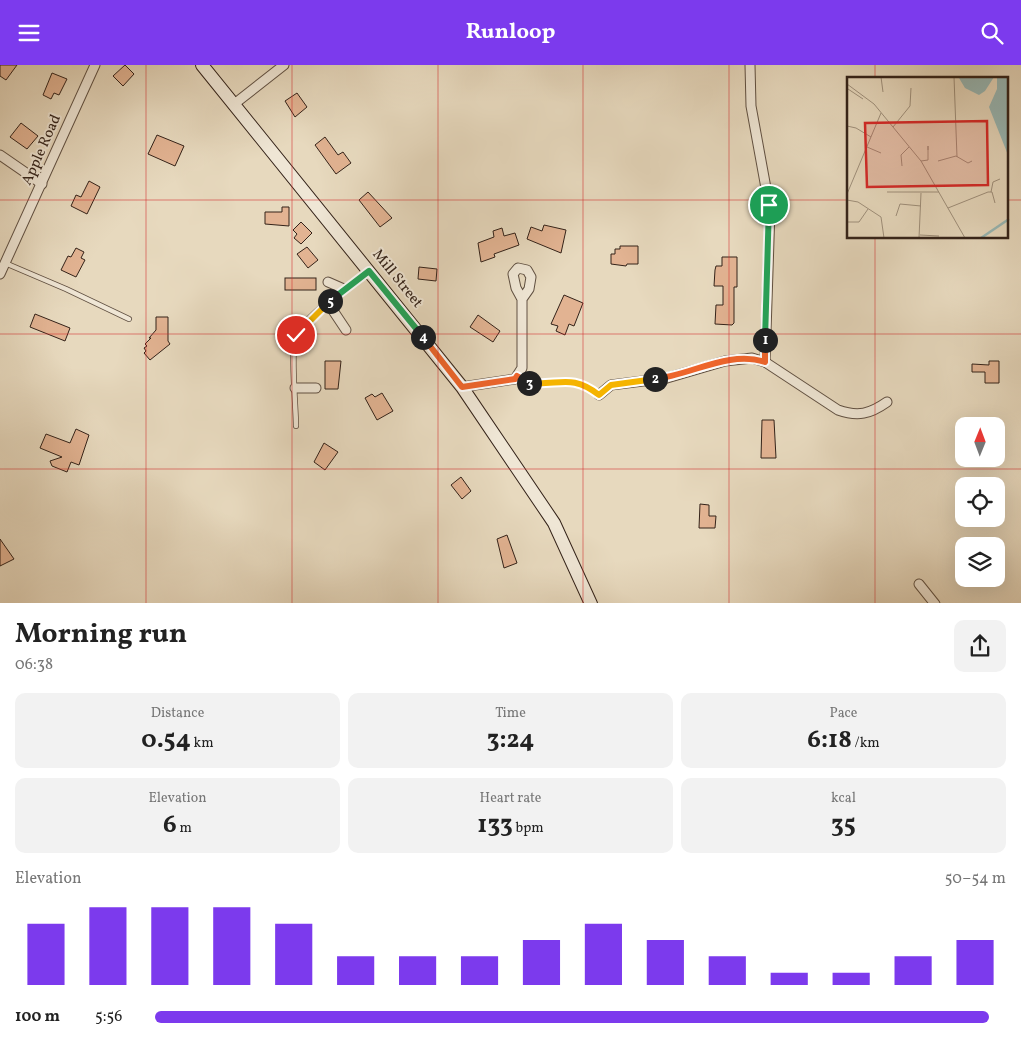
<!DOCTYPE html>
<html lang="en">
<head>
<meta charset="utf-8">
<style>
  body { margin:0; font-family:Vollkorn,serif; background:#f2f2f2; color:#222; height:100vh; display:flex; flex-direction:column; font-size:19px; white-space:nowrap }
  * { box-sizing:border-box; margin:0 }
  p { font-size:16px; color:#767676 }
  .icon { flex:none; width:28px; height:28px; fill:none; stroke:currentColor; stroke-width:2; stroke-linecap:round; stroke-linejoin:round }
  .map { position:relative; height:538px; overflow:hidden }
  .side { display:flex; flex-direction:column; background:#fff; flex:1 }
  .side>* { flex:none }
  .needle { width:32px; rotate:1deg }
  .tools { position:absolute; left:955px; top:352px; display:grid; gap:10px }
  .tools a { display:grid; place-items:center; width:50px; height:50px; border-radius:10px; background:#fff; box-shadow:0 5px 20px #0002; font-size:25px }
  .pin { position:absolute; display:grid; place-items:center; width:42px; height:42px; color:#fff; margin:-21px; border:2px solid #fff; border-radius:50%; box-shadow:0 1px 5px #0007 }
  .km { position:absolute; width:25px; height:25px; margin:-12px; border-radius:50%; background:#222; color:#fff; font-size:14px; line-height:25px; text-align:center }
  .round { display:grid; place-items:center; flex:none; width:52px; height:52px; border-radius:10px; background:#f2f2f2 }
  .overview { display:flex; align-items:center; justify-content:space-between; height:85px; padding:0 15px }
  h1 { font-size:28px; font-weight:700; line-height:38px }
  .figures { display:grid; grid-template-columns:repeat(3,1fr); gap:8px; height:85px; padding:5px 15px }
  .figures div { display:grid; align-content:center; border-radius:10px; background:#f2f2f2; text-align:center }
  .figures b { font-size:25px; font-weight:700 }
  .figures small { font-size:14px; font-weight:400 }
  .figures p { font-size:14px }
  .chart { height:140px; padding:10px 15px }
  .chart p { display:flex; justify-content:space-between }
  .chart svg { width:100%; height:90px; margin-top:5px; stroke:#7c3aed; stroke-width:6 }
  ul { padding:0 15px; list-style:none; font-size:16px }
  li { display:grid; grid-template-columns:80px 60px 1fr; align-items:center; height:38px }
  li i { height:12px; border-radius:6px; background:#7c3aed }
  header { display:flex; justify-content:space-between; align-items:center; height:65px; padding:0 15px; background:#7c3aed; color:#fff; font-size:22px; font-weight:700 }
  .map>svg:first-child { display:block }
</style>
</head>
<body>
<header><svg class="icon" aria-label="menu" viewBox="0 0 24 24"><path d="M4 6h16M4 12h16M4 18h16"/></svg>Runloop<svg class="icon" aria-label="search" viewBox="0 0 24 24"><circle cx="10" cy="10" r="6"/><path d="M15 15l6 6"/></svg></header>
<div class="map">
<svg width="1021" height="539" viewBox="0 0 1021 539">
  <rect width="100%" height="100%" fill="#e7d9be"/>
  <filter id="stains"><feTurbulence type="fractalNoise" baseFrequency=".004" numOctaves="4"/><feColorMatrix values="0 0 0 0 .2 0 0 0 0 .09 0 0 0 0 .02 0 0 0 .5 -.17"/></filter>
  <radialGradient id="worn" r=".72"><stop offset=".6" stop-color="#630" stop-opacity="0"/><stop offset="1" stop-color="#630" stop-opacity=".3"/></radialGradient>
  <g fill="#e2b392" stroke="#332219">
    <path d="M0,0H17L6,15L0,11Z"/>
    <path d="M125,0L134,9L123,21L113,11Z"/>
    <path d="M52,8L67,14L59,30L54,28L51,34L43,30Z"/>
    <path d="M297,28L307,42L295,52L285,36Z"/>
    <path d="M21,58L38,71L27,84L10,72Z"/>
    <path d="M157,70L184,81L175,101L148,89Z"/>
    <path d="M325,72L338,90L343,87L351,98L336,109L315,80Z"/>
    <path d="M89,116L100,122L87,149L71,141L76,130L81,132Z"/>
    <path d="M368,127L392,153L380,162L359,135Z"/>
    <path d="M282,142H289V161L265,159V147H282Z"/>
    <path d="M301,157L312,168L301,179L294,173L297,169L293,165Z"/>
    <path d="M544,160L566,165L561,188L527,174L531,162L542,166Z"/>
    <path d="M502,163L504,171L515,168L519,180L494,189L495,192L481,197L478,178L494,172L493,166Z"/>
    <path d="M620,181H638V199H627L626,201L611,199V189H615V184H620Z"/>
    <path d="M307,182L318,195L308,203L297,189Z"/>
    <path d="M76,183L84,187L81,193L85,195L76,212L61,205L68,191L71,192Z"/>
    <path d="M722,192H737V222H734V258L732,260L715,259L716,240H723V221H714L715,205L716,201H722Z"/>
    <path d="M419,202L437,204L436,216L418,214Z"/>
    <rect x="285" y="213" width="31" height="12"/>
    <path d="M564,230L583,238L574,261L569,259L565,270L556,266L558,261L551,259Z"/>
    <path d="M35,249L70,263L65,276L30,262Z"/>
    <path d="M478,250L500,266L493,277L470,262Z"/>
    <path d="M156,252H168V276L170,279L150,295L144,288L146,286L144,283L147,281L145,279L151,273H149L156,265Z"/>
    <path d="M325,296H341L338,324H325Z"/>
    <path d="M989,296H999V318H985V307H972V299L989,300Z"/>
    <path d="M382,328L393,346L377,355L365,333L372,329L375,332Z"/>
    <path d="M762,355H774L776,393H761Z"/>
    <path d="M76,364L89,370L79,400L71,397L67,407L52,401L50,396L62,392L40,383L46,369L70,378Z"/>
    <path d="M324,378L338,387L325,405L314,397Z"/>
    <path d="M461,412L471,426L462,434L451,420Z"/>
    <path d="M700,439L709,440V451H716L715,463H699Z"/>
    <path d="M507,470L517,498L504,503L497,474Z"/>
    <path d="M0,474L14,494L0,501Z"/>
  </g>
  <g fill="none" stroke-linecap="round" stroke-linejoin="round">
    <defs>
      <g id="lane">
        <path d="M5,198L66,224L129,254"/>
        <path d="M296,361C296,342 290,285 296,270C305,251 350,219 368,206"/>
      </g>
      <g id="street">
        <path d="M750,0L751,41L770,145L765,297"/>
        <path d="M233,40L284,0"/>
        <path d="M0,90L42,119"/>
        <path d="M0,209L95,0"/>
        <path d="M328,217L344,224"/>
        <path d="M328,238L346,265"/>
        <path d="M462,322L515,314L522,303V234L516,223L513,209L518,203L527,205L531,212L529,224L522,234"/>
        <path d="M295,323H316"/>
        <path d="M599,330L611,320L667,313L725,296L752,293L765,297L838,345C858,352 870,349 887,337"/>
        <path d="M919,519L935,539"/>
      </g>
      <path id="secondary" d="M202,0L462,322L554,458L591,539"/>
    </defs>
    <use href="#lane" stroke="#605042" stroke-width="6"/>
    <use href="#street" stroke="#605042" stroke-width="11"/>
    <use href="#secondary" stroke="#332219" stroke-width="14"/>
    <path stroke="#332219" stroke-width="2" stroke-dasharray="1 2.5" stroke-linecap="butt" d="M524,316C541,327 570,307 593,325"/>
    <use href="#lane" stroke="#efe6d5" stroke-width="4.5"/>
    <use href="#street" stroke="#efe6d5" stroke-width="9"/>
    <use href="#secondary" stroke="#efe6d5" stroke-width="12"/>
  </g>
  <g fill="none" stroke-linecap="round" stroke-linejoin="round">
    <defs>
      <path id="split-1" d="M765,275L769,140"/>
      <path id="split-2" d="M655,314C691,310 729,285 765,297V275"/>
      <path id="split-3" d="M529,318C559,321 571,308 599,330L611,320L655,314"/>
      <path id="split-4" d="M423,272L462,322L515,314L517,311L529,318"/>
      <path id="split-5" d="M330,236L369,206L423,272"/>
      <path id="split-6" d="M296,270L330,236"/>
    </defs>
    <use href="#split-1" stroke="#fff" stroke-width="10"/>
    <use href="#split-2" stroke="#fff" stroke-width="10"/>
    <use href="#split-3" stroke="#fff" stroke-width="10"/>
    <use href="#split-4" stroke="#fff" stroke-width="10"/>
    <use href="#split-5" stroke="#fff" stroke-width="10"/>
    <use href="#split-6" stroke="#fff" stroke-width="10"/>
    <use href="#split-1" stroke="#22a559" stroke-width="6"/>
    <use href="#split-2" stroke="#f0652b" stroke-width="6"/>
    <use href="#split-3" stroke="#f5b400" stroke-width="6"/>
    <use href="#split-4" stroke="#f0652b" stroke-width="6"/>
    <use href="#split-5" stroke="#22a559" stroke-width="6"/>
    <use href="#split-6" stroke="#f5b400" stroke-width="6"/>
  </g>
  <path fill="none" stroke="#d62828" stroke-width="1" stroke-opacity="0.55" d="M146,0V539M292,0V539M438,0V539M583,0V539M729,0V539M875,0V14M0,135H848M1007,135H1021M875,172V539M0,269H1021M0,404H1021"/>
  <g text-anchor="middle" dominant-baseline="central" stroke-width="4" stroke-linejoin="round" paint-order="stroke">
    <g font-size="15" fill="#332219" stroke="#efe6d5">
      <text transform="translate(42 85) rotate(-66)">Apple Road</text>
      <text transform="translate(397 214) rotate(51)">Mill Street</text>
    </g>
  </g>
  <g transform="translate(847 12)">
    <rect width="161" height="161" fill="#e7d9be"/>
    <path d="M147,0L138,14L132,18L118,11L112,1ZM150,0H161V78L142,30L150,12Z" fill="#98b9b7"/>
    <path fill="none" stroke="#98b9b7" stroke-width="2.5" d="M134,161L162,142"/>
    <path fill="none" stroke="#9f907c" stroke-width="1" d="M34,0L36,15M107,0L110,80M0,7L27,27L74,84L118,161M1,12L16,22M0,49L9,51L24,60M46,50L63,29L64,11M20,70L34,76M74,84L81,83V69V73M91,84L109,79L121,86L125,84M55,89L54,78L62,70M40,115H92M144,115L146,105L153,102M0,117L34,36M0,123L11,125L34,140L37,161M101,131L141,115H145L148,126M49,139L53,127L74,129M0,145H12L21,132M73,158L92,159M72,161L74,116"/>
    <path fill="#d62828" fill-opacity="0.15" stroke="#d62828" stroke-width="2.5" d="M140,44L141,108L20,110L18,46Z"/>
    <rect width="161" height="161" fill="none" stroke="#332219" stroke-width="2.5"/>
  </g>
  <rect width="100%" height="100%" filter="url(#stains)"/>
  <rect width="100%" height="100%" fill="url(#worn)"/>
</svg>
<div class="tools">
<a><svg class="needle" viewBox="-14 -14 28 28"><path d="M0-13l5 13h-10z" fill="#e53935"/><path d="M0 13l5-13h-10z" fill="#767676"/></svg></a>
<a><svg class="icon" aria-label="locate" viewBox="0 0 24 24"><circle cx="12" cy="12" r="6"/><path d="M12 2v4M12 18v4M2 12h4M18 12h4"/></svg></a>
<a><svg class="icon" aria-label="layers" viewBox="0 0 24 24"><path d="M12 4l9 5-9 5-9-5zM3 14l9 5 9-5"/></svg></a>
</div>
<div class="pin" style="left:769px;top:140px;background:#1e9e55"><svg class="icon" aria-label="arrive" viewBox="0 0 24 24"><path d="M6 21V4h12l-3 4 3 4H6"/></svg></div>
<div class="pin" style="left:296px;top:270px;background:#d93025"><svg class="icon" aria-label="check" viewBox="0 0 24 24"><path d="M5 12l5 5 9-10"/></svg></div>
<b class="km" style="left:765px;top:275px">1</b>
<b class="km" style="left:655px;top:314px">2</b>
<b class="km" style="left:529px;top:318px">3</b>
<b class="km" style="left:423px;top:272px">4</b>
<b class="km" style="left:330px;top:236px">5</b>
</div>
<section class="side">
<div class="overview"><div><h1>Morning run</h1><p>06:38</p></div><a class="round"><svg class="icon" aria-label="share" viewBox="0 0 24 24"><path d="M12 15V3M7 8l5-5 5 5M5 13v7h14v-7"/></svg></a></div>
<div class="figures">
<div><p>Distance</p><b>0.54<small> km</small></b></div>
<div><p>Time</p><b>3:24</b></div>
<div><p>Pace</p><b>6:18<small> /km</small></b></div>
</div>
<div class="figures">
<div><p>Elevation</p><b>6<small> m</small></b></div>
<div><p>Heart rate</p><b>133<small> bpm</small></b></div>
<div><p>kcal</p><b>35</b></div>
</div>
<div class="chart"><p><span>Elevation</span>50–54 m</p>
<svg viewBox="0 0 160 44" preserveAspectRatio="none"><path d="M5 44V14M15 44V6M25 44V6M35 44V6M45 44V14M55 44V30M65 44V30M75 44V30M85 44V22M95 44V14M105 44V22M115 44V30M125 44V38M135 44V38M145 44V30M155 44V22"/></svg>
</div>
<ul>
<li><b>100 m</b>5:56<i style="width:98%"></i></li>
</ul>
</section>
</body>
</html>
